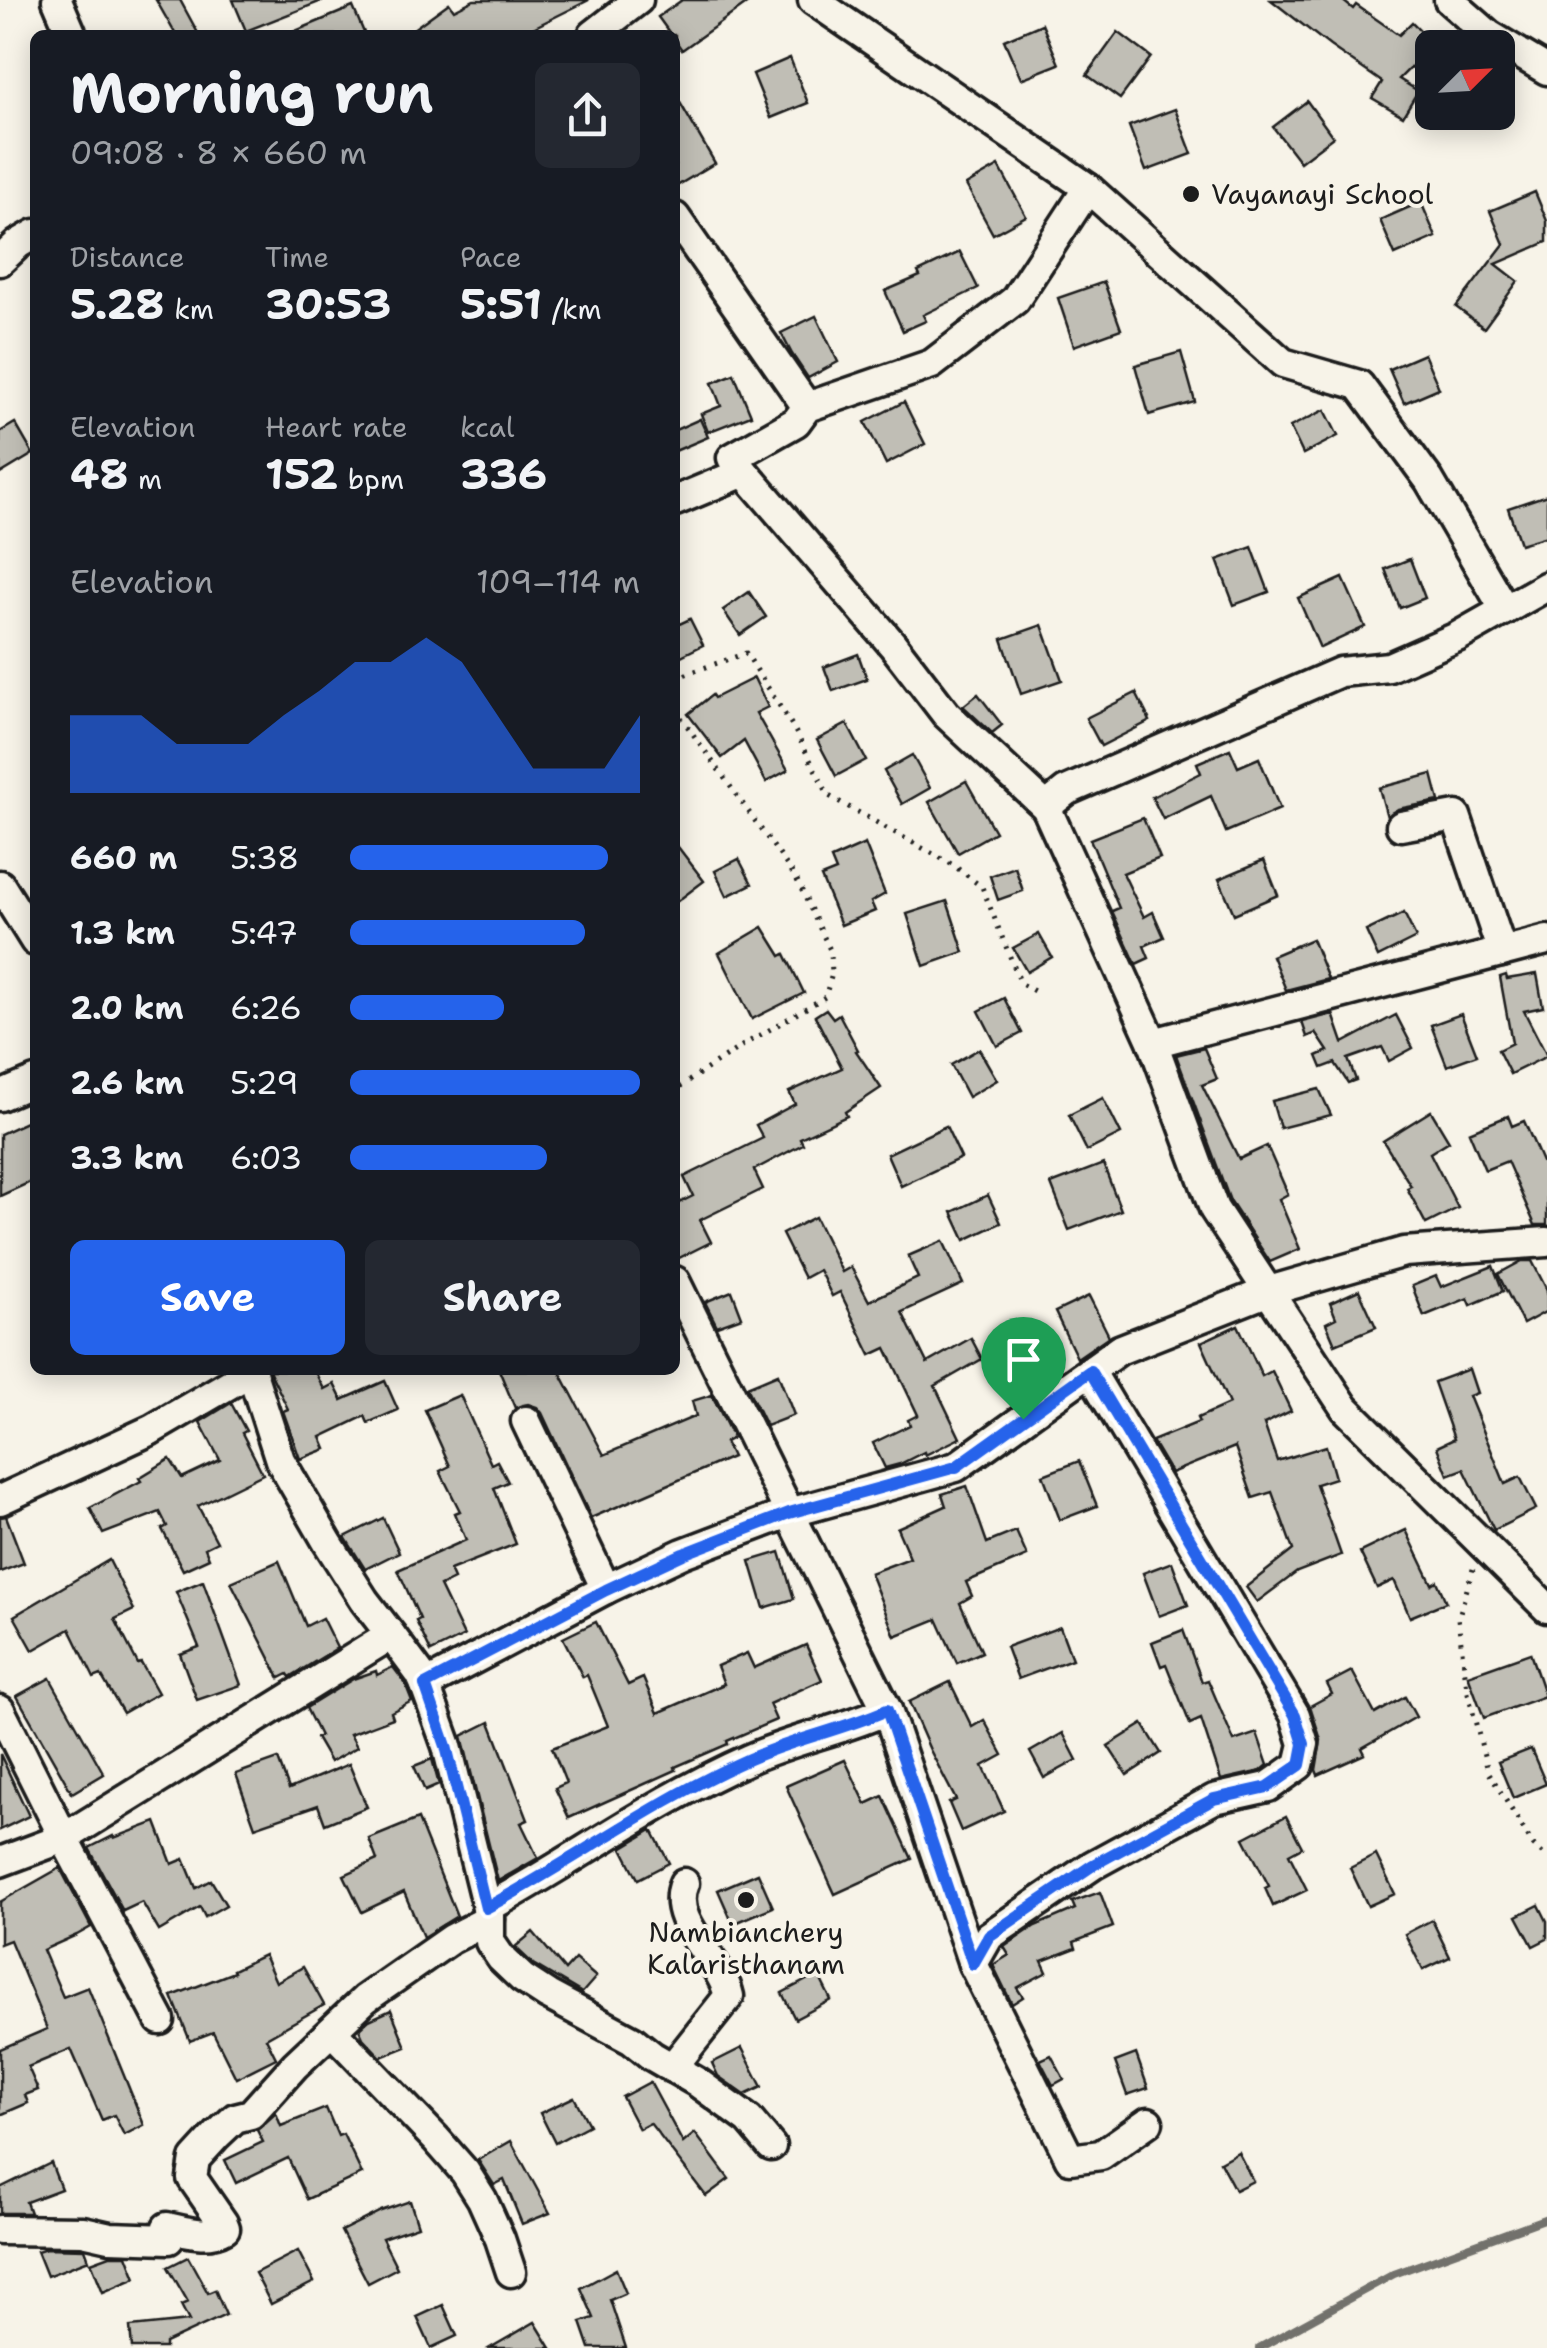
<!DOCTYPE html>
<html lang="en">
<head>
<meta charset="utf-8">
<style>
  body { margin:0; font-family:"Shantell Sans",sans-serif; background:#242831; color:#f1f3f6; height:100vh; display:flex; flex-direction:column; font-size:38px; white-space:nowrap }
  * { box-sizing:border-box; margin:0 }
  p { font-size:32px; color:#9ea1a6 }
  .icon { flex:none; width:55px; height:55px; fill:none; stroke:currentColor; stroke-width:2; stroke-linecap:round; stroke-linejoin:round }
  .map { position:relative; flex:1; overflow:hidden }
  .panel { position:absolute; left:30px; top:30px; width:650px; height:1345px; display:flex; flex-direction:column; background:#171b24; border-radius:15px; box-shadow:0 5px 25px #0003 }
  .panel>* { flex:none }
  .needle { width:65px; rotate:66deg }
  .tools { position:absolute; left:1415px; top:30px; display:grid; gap:20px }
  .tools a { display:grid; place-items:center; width:100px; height:100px; border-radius:15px; background:#171b24; box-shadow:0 5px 25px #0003; font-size:50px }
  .pin { position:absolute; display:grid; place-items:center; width:85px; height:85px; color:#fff; margin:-102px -42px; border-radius:50% 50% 50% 0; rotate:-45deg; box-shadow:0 0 10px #0007 }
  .pin .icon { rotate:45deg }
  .round { display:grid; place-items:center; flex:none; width:105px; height:105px; border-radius:15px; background:#242831 }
  .headline { display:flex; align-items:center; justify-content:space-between; height:170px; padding:0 40px }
  h1 { font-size:55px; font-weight:700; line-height:75px }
  .metrics { display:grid; grid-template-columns:repeat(3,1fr); gap:15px; height:170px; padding:10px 40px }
  .metrics div { display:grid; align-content:center }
  .metrics b { font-size:42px; font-weight:700 }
  .metrics small { font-size:28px; font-weight:400 }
  .metrics p { font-size:28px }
  .chart { height:280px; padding:20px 40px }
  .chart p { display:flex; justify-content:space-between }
  .chart svg { width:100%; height:180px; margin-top:10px; fill:#2563eb; opacity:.7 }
  .button { display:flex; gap:20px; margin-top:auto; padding:20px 40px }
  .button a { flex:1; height:115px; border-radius:15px; background:#2563eb; color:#fff; font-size:40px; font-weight:700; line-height:115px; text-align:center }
  .button a+a { background:#242831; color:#f1f3f6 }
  ul { padding:0 40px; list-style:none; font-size:32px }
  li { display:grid; grid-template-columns:160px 120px 1fr; align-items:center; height:75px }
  li i { height:25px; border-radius:12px; background:#2563eb }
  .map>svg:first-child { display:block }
</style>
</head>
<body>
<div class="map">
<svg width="1547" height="2348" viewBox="0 0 1547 2348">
  <rect width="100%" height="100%" fill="#f7f3e8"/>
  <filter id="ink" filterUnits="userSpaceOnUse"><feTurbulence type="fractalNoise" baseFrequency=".01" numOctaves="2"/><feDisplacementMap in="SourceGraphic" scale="20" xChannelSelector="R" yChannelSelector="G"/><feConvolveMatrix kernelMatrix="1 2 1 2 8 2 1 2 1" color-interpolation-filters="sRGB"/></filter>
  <g filter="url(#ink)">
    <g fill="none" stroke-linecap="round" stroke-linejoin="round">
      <path stroke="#72716c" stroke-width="8" d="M1259,2348L1394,2274L1547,2218"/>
    </g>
    <g fill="#c0beb5" stroke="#1c1c1c" stroke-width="2.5">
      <path d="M156,0H180L199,35H176Z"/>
      <path d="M233,0H322V1L246,31Z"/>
      <path d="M474,0H589L531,29L534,35H405L449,3L454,10Z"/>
      <path d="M682,0H752L682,50L675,40V35H671L658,17Z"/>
      <path d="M1271,0H1342L1353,9L1356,5L1399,35L1412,22L1434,44L1399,79L1418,91L1403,116L1372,98L1382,82L1330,46Z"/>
      <path d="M353,7L365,35H286Z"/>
      <path d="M1042,24L1059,64L1021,79L1004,40Z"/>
      <path d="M1118,32L1151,57L1120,99L1087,75Z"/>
      <path d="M790,58L808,103L771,118L753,74Z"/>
      <path d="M675,94L715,163L675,187Z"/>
      <path d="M1307,101L1333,137L1300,162L1273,127Z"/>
      <path d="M1175,109L1192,154L1146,171L1129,126Z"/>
      <path d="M999,166L1026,216L993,234L966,185Z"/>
      <path d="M1535,192L1547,221V242L1496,264L1518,281L1484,328L1456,307L1504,244L1490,211Z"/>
      <path d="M1421,202L1436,237L1395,255L1380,220Z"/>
      <path d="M960,252L978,288L923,315L926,321L903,331L885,291L920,276L918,272Z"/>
      <path d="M1104,282L1121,329L1074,346L1058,298Z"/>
      <path d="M816,316L838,362L808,378L792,354L781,333Z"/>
      <path d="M1181,352L1195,402L1149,415L1135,365Z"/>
      <path d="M1424,354L1439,388L1404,403L1389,369Z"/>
      <path d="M734,374L751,415L708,432L701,414L721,406L712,383Z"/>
      <path d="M904,402L925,444L886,464L865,422Z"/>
      <path d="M1325,410L1338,436L1303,454L1290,427Z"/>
      <path d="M700,419L708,437L675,451V430Z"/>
      <path d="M15,423L33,454L0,474V432Z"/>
      <path d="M1547,495V536L1520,544L1508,508Z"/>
      <path d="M1252,547L1269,592L1234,605L1217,560Z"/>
      <path d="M1410,559L1425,598L1400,608L1385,569Z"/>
      <path d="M1343,578L1365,627L1320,648L1298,598Z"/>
      <path d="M749,592L766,617L740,635L723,610Z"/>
      <path d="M690,619L703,645L675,659V626Z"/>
      <path d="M1042,625L1062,680L1021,694L1002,639Z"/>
      <path d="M858,654L867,679L833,691L824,667Z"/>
      <path d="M754,678L768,707L756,713L788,770L766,782L744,741L722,758L688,714L712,695L714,698Z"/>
      <path d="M1136,693L1150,721L1101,746L1086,718Z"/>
      <path d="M978,694L1002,725L992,733L963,706Z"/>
      <path d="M847,724L866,760L836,776L817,740Z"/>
      <path d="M1230,749L1238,767L1259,758L1280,809L1226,832L1211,796L1163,819L1152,797L1201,773L1197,763Z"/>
      <path d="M912,755L930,788L902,804L884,771Z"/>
      <path d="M1432,774L1439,801L1398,809L1387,817L1379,788Z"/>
      <path d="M966,781L995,832L958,853L929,802Z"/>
      <path d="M1143,818L1160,858L1123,873L1144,917L1153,912L1164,937L1144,946L1149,958L1136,964L1112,911L1119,908L1090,839Z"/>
      <path d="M675,843L704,881L675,903Z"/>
      <path d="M865,844L885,894L871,902L875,911L841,925L821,877L836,871L831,859Z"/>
      <path d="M739,859L752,884L727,896L715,871Z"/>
      <path d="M1264,860L1278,895L1234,914L1219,879Z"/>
      <path d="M1015,867L1023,891L998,900L990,876Z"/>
      <path d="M947,901L964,952L924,966L907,914Z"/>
      <path d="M1404,913L1416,938L1378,957L1366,931Z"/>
      <path d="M763,927L781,956L785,954L804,993L752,1019L719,953Z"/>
      <path d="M1039,934L1052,957L1027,972L1013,948Z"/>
      <path d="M1312,939L1328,979L1286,990L1272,956Z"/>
      <path d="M1537,974L1543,1007L1524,1011L1547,1056L1510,1074L1498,1050L1512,1043L1500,977L1506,975L1507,979Z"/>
      <path d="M1004,998L1022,1033L997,1046L979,1011Z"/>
      <path d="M826,1009L833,1018L839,1014L858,1050L856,1051L881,1088L845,1112L847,1116L800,1138L803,1144L754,1170L763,1189L700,1220L711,1242L675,1260V1205L693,1196L684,1177L763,1138L756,1125L795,1104L789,1092L842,1068L815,1016Z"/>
      <path d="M1333,1014L1343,1043L1396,1015L1413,1048L1389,1061L1382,1047L1348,1059L1356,1080L1348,1083L1335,1063L1322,1068L1317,1056L1328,1051L1316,1033L1307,1037L1302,1022Z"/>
      <path d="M1461,1014L1477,1055L1447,1066L1431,1025Z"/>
      <path d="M1204,1048L1217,1079L1202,1085L1239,1159L1267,1146L1288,1194L1279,1199L1300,1249L1270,1262L1230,1201L1176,1055Z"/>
      <path d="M979,1049L997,1080L968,1097L951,1065Z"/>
      <path d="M1319,1089L1331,1115L1280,1128L1272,1101Z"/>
      <path d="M1103,1098L1121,1134L1087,1151L1069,1115Z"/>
      <path d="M1431,1111L1449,1141L1430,1153L1458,1208L1426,1224L1407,1188L1411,1186L1383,1141Z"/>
      <path d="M1508,1116L1512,1126L1524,1121L1542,1162L1547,1160V1225H1535L1507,1161L1485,1170L1469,1132Z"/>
      <path d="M35,1118V1180L0,1196V1134Z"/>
      <path d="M946,1126L961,1158L901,1186L887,1154Z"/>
      <path d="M1103,1164L1121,1210L1069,1230L1051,1184Z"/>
      <path d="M988,1195L1001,1223L965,1240L952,1212Z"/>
      <path d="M815,1217L842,1272L851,1267L869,1301L918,1278L908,1256L943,1241L963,1284L902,1312L927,1363L971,1338L982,1359L935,1386L960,1438L925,1455L924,1452L900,1464L885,1468L873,1443L910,1425L908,1420L918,1415L886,1348L871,1355L840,1292L832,1296L819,1270L804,1278L782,1234Z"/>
      <path d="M1522,1261H1532L1547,1290V1311L1523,1324L1498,1274Z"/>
      <path d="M1493,1266L1503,1291L1471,1305L1468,1298L1424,1316L1412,1286L1436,1276L1441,1287Z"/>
      <path d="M1359,1290L1376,1327L1335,1344L1326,1323L1336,1318L1330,1303Z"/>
      <path d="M732,1291L742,1317L717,1326L705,1302Z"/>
      <path d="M1089,1296L1109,1336L1077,1358L1055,1312Z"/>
      <path d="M1238,1325L1262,1376L1272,1371L1291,1411L1264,1424L1277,1461L1326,1446L1335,1478L1316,1484L1341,1555L1297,1572L1257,1602L1246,1587L1293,1550L1272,1492L1253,1498L1235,1447L1171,1473L1152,1441L1199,1422L1197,1418L1229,1404L1201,1342Z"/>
      <path d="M1469,1369L1477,1393L1469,1396L1505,1484L1520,1477L1536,1509L1494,1530L1464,1469L1448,1475L1437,1447L1454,1439L1434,1382Z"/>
      <path d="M269,1370H314L324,1389L334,1384L342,1400L385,1381L398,1410L368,1423L365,1416L321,1437L326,1449L300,1459L283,1411L288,1409Z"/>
      <path d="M499,1370H559L604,1455L696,1416L692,1401L712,1395L733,1438L725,1442L732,1457L591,1518L542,1413L537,1407L528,1404L515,1408Z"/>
      <path d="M778,1374L794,1415L766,1426L747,1387Z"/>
      <path d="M460,1395L491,1464L497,1461L508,1482L494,1488L516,1544L450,1570L454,1579L440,1586L464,1636L431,1652L416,1621L420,1619L398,1570L466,1540L455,1513L460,1511L440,1471L450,1466L425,1410Z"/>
      <path d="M231,1403L246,1431L242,1433L263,1474L198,1506L217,1542L205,1548L209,1558L183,1570L162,1529L167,1526L160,1512L103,1534L90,1508L141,1481L139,1478L170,1459L182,1478L220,1460L200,1422Z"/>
      <path d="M1079,1461L1097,1506L1060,1520L1043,1475Z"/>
      <path d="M967,1486L987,1543L1016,1531L1027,1556L966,1582L972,1596L960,1603L982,1652L957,1663L937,1619L895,1636L870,1573L910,1558L897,1528L946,1506L942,1494Z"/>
      <path d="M6,1516L24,1563L0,1572V1517Z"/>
      <path d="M383,1518L399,1552L365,1569L345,1537Z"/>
      <path d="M1406,1530L1432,1584L1437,1581L1446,1602L1410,1617L1394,1580L1377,1588L1360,1552Z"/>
      <path d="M780,1552L794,1599L764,1608L750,1561Z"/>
      <path d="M109,1560L134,1610L115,1619L138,1664L141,1663L158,1693L123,1713L101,1675L94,1678L70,1629L33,1650L14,1616Z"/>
      <path d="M279,1561L306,1626L322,1618L337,1648L290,1677L288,1674L280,1678L231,1582Z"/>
      <path d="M1172,1562L1188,1605L1159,1616L1143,1573Z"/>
      <path d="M203,1581L241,1685L197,1700L180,1654L199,1647L176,1592Z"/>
      <path d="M596,1622L628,1685L643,1678L658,1713L724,1684L717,1666L747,1653L754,1668L806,1645L822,1680L769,1704L776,1720L727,1741L728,1744L675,1767L676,1770L569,1818L555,1788L566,1783L552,1748L608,1726L587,1675L583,1677L563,1638Z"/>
      <path d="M1060,1627L1072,1659L1018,1679L1006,1647Z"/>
      <path d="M1183,1630L1202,1682L1208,1680L1234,1741L1257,1733L1268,1765L1261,1771L1221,1780L1201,1719L1190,1724L1166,1664L1161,1666L1152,1642Z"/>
      <path d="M1530,1653L1545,1696L1484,1718L1468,1675Z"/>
      <path d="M393,1667L405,1683L412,1701L391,1712L393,1718L350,1734L357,1747L330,1762L316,1738L320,1736L306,1708L353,1679L376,1671L377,1675Z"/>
      <path d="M1352,1671L1375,1714L1405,1697L1416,1717L1362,1748L1365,1754L1318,1775L1316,1770L1321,1740L1310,1706L1332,1694L1327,1684Z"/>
      <path d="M50,1678L104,1774L72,1793L17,1696Z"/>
      <path d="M950,1682L972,1727L984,1720L1003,1755L983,1766L1004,1811L961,1831L949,1803L956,1800L930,1750L909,1702Z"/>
      <path d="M490,1722L528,1820L521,1823L538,1858L498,1881L462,1736Z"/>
      <path d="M1143,1724L1161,1753L1127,1775L1108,1746Z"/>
      <path d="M1063,1733L1077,1760L1044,1778L1030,1752Z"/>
      <path d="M1531,1749L1546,1784L1513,1798L1498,1762Z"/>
      <path d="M0,1754L29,1816L0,1830Z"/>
      <path d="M278,1759L289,1789L349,1764L367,1807L325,1824L318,1805L255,1827L236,1774Z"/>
      <path d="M432,1759L439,1785L425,1791L414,1766Z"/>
      <path d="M845,1760L866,1804L883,1796L912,1859L835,1894L786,1786Z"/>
      <path d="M1286,1816L1302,1847L1289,1854L1307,1890L1273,1906L1265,1888L1269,1886L1244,1838Z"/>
      <path d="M418,1819L457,1916L423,1937L404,1892L362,1912L344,1875L377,1860L369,1839Z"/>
      <path d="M156,1822L172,1864L184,1859L196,1888L211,1880L226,1905L205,1917L200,1907L159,1931L142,1902L123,1911L89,1848L113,1836L114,1838Z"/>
      <path d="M652,1830L669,1863L638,1879L622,1848Z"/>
      <path d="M1376,1855L1395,1894L1368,1906L1350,1868Z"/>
      <path d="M60,1868L91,1927L77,1935L43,1950L63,1997L88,1987L144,2125L124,2135L114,2115L102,2120L71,2049L28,2067L38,2090L25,2095L28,2103L0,2115V2049L47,2029L10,1940L0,1944V1902Z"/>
      <path d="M758,1873L773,1907L733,1924L718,1890Z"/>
      <path d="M1100,1892L1113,1927L1074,1942L1076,1948L1042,1961L1047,1972L1017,1988L1023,1997L1012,2004L993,1965L1009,1955L1004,1947L1035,1926L1075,1909L1072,1902Z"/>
      <path d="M1539,1905L1547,1921V1939L1533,1946L1517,1916Z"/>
      <path d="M1432,1920L1450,1957L1423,1970L1405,1934Z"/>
      <path d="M533,1932L565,1970L575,1959L596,1977L582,1993L533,1964L515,1947Z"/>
      <path d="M264,1955L276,1982L303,1967L324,2005L266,2038L276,2058L236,2078L213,2032L190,2041L172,1996L234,1972L233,1970Z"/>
      <path d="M818,1974L831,2000L795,2019L782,1993Z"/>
      <path d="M391,2010L406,2047L381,2057L363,2038L359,2029L369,2020Z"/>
      <path d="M742,2048L762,2087L745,2095L718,2076L712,2063Z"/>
      <path d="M1136,2054L1148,2088L1127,2095L1115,2062Z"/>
      <path d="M1051,2055L1064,2079L1053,2085L1040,2060Z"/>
      <path d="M650,2082L683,2143L695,2133L729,2179L706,2196L650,2123L639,2129L622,2097Z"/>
      <path d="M574,2097L589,2125L555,2143L540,2113Z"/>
      <path d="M326,2108L338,2136L343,2134L362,2174L307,2199L288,2158L236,2183L225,2160L263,2142L257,2130L276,2113L281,2126Z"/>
      <path d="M511,2141L550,2213L522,2224L504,2180L494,2185L478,2160Z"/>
      <path d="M1238,2152L1253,2181L1235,2190L1220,2162Z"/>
      <path d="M51,2163L61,2189L26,2202L30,2213H0V2188Z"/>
      <path d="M410,2201L418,2226L382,2238L397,2268L368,2283L341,2231L381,2211Z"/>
      <path d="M46,2248L85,2249L89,2260L47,2276L37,2251Z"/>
      <path d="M298,2251L314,2282L271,2304L255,2273Z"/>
      <path d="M110,2255H127L136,2278L103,2292L91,2262Z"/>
      <path d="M188,2257L208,2293L215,2290L226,2315L165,2343V2348H132L130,2327L189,2321L181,2305L188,2302L168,2267Z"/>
      <path d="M616,2269L626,2293L610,2300L626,2348H590L581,2322L594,2318L581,2288Z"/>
      <path d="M443,2305L457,2336L431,2348L417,2317Z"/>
      <path d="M535,2322L551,2348H490Z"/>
    </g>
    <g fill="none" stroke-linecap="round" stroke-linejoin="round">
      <defs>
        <g id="minor">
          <path d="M57,0L72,35"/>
          <path d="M813,0L1088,188L1015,300L932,364L807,407L796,422L732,458L893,645L946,714L1046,807L1153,1043L1214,1209L1345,1408L1547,1608"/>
          <path d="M1449,0L1489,35L1547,70"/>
          <path d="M593,35L638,0"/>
          <path d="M1088,188L1283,363L1359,385L1429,480L1505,610"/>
          <path d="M675,217L807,407"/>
          <path d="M0,261L18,244L35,234"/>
          <path d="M675,501L744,472"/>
          <path d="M1046,807L1066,791L1340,672L1389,667L1457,637L1547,586"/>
          <path d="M1401,826L1456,816L1502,952"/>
          <path d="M0,885L35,941"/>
          <path d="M1153,1043L1547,940"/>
          <path d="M0,1096L35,1081"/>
          <path d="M675,1281L887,1710L973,1964"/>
          <path d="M251,1370L280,1460L328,1543L364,1600L391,1635"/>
          <path d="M1090,1371L1295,1715L1304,1744L1299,1765L1268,1787L1214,1799L1093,1865L989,1936L973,1964L1070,2159L1101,2155L1148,2122"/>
          <path d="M526,1421L606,1589"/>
          <path d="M0,1500L151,1430L252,1371"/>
          <path d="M425,1685L447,1746L487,1908"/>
          <path d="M0,1710L64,1838L160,2020"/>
          <path d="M0,1862L64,1838L391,1635L420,1674L425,1685L606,1589L683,1553L789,1513L956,1467L1119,1350L1269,1291L1404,1252L1547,1242"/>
          <path d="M490,1919V1942L501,1958L522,1978L548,1995L632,2040L652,2056L697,2082L749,2120L771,2146"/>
          <path d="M332,2031L436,2139L465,2172L482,2199L500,2239L511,2272"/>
          <path d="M672,2068L729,1996C720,1956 667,1923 684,1883"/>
          <path d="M0,2230L83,2231L110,2237L169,2239L167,2227C186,2231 207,2239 225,2228L223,2223L192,2178L195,2159L217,2135L235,2118L251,2114L295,2065L365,1999L451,1939L490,1919L487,1908C575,1860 656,1800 749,1759C794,1739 843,1730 887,1710"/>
        </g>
      </defs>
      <use href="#minor" stroke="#1c1c1c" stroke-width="35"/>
      <g stroke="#1c1c1c" stroke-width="5" stroke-dasharray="2.5 8" stroke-linecap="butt">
        <path d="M675,678L746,653L793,727L829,796L953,865L982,887L1021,984L1036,992"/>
        <path d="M675,709L796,878L831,952L832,974L825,997L740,1047L675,1090"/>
        <path d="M1473,1569L1458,1619L1467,1689L1488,1771L1533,1845L1547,1858"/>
      </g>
      <use href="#minor" stroke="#f7f3e8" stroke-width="28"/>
    </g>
  </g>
  <g fill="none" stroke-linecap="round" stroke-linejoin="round" filter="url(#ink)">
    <defs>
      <path id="route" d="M1090,1371L1295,1715L1304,1744L1300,1765L1268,1787L1214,1799L1093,1865L989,1936L973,1964L887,1710C842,1730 794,1739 749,1759C656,1800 575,1860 486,1908L446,1746L425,1685L606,1590L683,1554L789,1513L956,1467Z"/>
    </defs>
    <use href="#route" stroke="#fff" stroke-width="20"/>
    <use href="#route" stroke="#2563eb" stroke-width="12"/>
  </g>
  <g fill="#1c1c1c" stroke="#f7f3e8" stroke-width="4">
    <circle cx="1191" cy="194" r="10"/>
    <circle cx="746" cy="1900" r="10"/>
  </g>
  <g text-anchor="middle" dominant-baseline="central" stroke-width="8" stroke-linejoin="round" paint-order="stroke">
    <g font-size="28" fill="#1c1c1c" stroke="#f7f3e8" text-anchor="start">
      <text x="1211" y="194">Vayanayi School</text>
      <text x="746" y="1932" text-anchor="middle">Nambianchery<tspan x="746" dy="32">Kalaristhanam</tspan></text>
    </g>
  </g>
</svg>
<div class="tools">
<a><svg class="needle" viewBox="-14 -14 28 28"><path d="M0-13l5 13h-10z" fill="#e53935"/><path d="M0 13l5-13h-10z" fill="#9ea1a6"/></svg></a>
</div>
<div class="pin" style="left:1023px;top:1419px;background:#1e9e55"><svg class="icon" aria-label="arrive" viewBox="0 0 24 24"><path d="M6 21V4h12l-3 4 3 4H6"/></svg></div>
<section class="panel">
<div class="headline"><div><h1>Morning run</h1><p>09:08 · 8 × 660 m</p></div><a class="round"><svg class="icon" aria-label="share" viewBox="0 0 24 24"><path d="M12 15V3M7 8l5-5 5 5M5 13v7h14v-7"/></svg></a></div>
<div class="metrics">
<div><p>Distance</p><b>5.28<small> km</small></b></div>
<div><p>Time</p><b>30:53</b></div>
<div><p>Pace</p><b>5:51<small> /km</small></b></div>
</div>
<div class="metrics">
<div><p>Elevation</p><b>48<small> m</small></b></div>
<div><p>Heart rate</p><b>152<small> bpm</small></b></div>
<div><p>kcal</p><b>336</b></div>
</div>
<div class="chart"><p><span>Elevation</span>109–114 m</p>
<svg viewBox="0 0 160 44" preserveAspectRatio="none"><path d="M0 44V25L10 25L20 25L30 32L40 32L50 32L60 25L70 19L80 12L90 12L100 6L110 12L120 25L130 38L140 38L150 38L160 25V44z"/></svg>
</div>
<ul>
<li><b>660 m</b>5:38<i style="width:89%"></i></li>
<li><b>1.3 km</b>5:47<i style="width:81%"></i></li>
<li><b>2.0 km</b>6:26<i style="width:53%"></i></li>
<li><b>2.6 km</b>5:29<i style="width:100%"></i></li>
<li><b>3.3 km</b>6:03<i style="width:68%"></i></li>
</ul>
<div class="button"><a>Save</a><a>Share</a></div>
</section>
</div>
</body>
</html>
